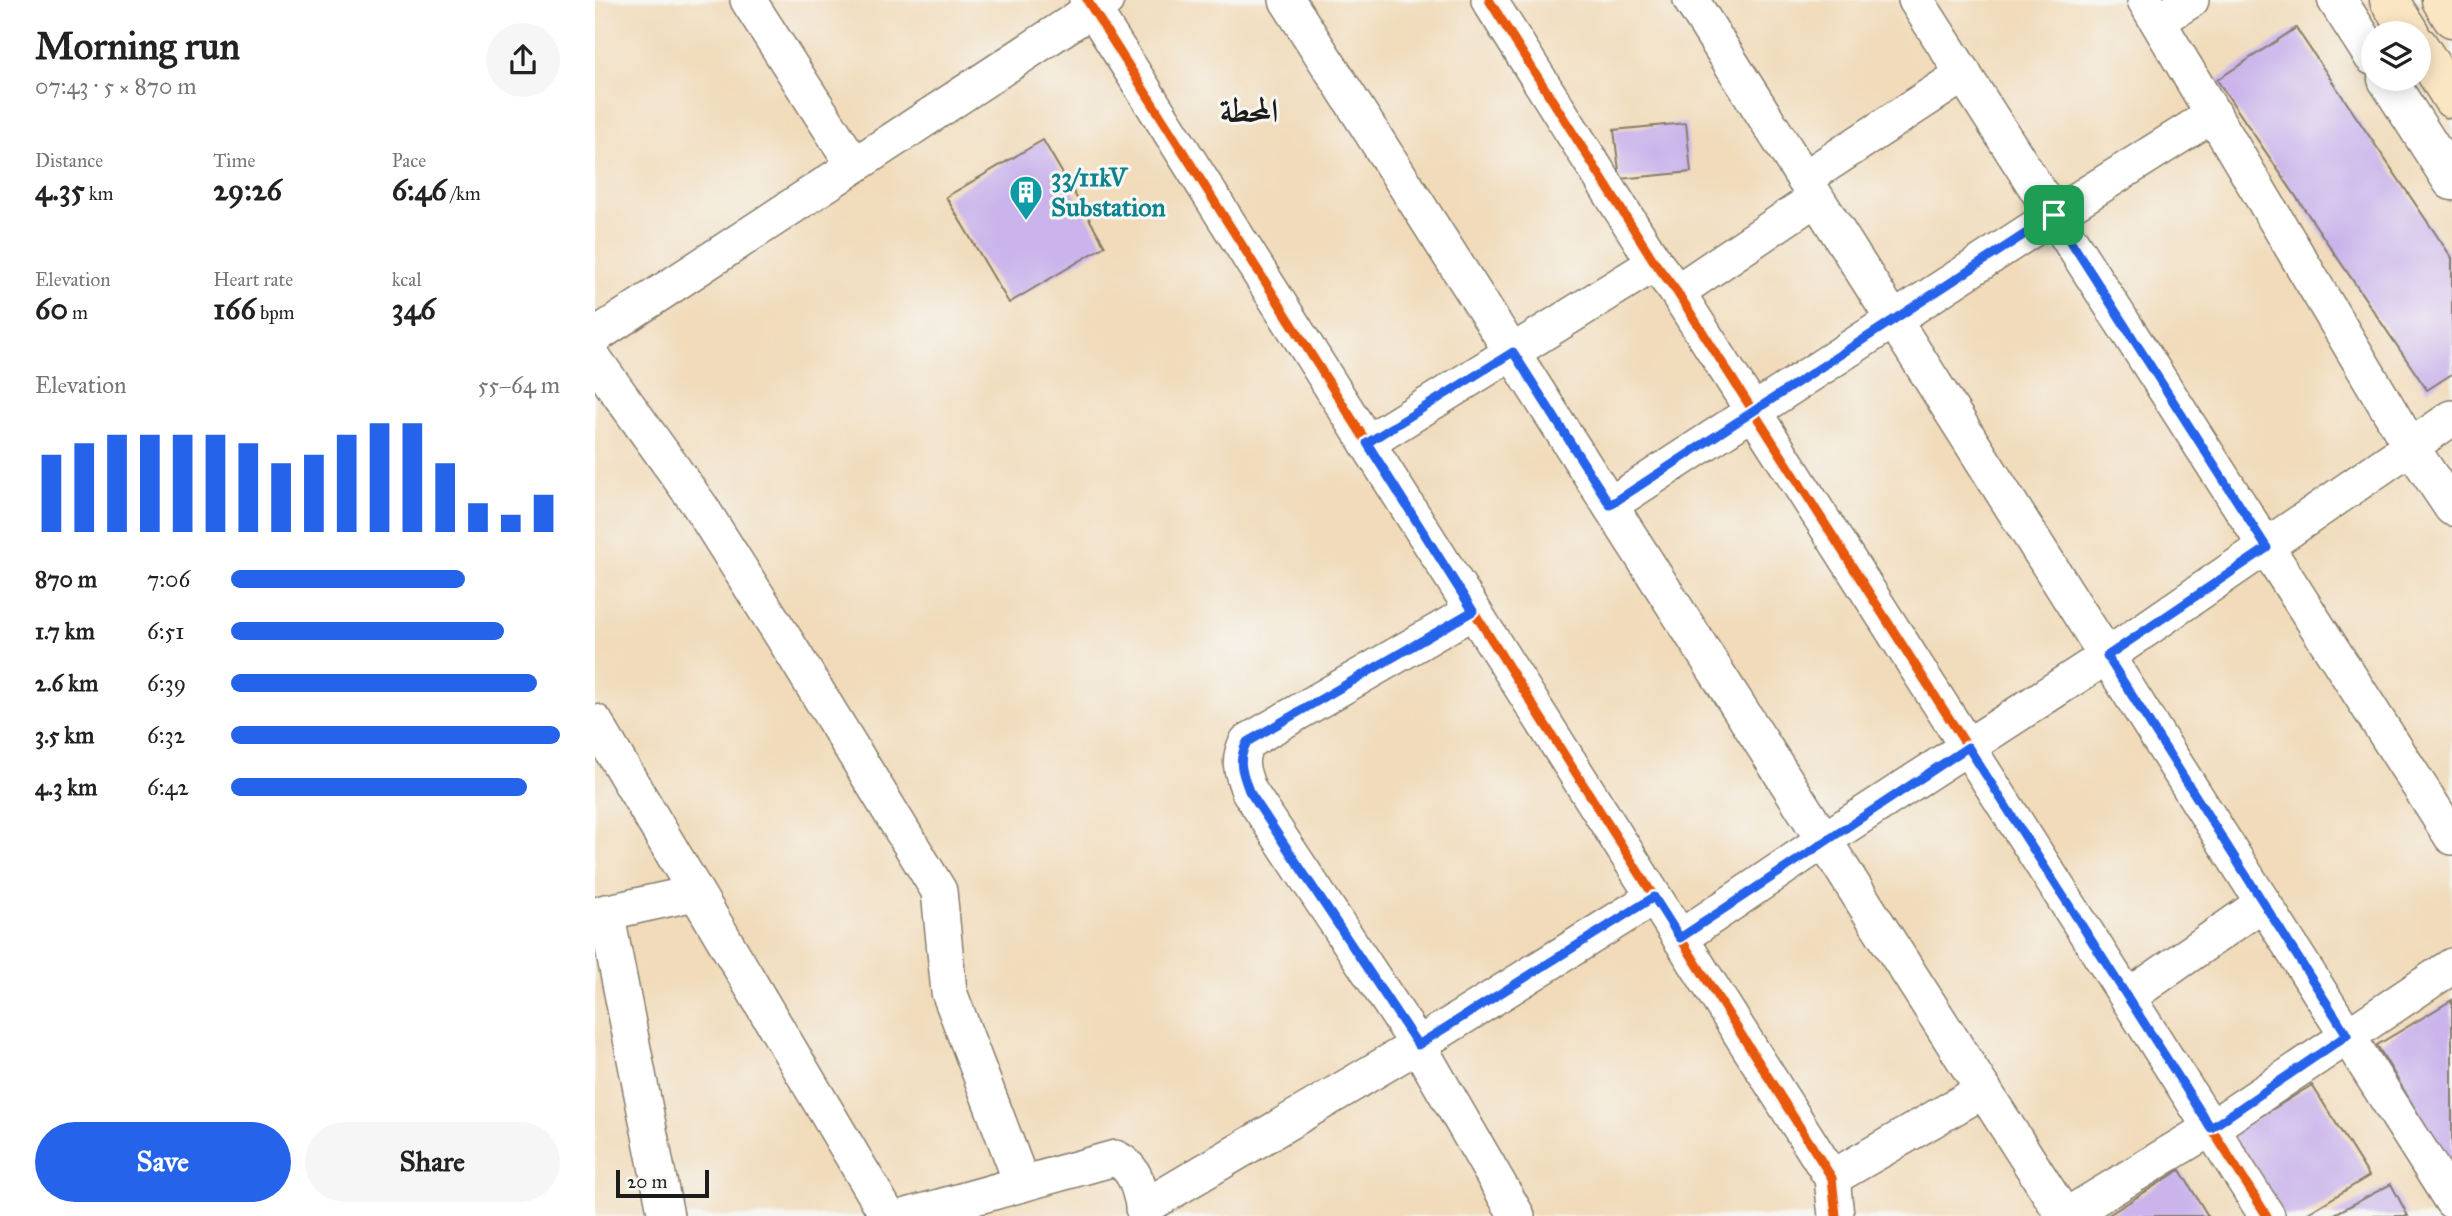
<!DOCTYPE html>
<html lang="en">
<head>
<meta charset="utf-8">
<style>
  body { margin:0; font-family:"IM FELL Great Primer",Amiri,serif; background:#f6f6f6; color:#222; height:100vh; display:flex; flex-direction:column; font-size:26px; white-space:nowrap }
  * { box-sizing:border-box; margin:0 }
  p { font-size:23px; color:#767676 }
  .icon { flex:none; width:38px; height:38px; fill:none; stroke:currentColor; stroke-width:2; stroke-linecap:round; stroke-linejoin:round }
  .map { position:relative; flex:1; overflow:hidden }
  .details { display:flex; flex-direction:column; background:#fff; width:595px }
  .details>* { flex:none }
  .buttons { position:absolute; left:1766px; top:21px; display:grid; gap:14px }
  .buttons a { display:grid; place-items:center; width:70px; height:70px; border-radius:50%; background:#fff; box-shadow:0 4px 18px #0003; font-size:35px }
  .scale { position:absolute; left:21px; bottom:18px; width:93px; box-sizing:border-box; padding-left:7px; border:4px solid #1c1c1c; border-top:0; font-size:19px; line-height:24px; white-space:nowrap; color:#1c1c1c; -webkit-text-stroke:5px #f6f6f2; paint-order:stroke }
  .pin { position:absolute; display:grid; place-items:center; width:60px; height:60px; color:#fff; margin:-30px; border-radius:14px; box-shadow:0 4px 10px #0006 }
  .round { display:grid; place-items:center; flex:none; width:74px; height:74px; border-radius:37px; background:#f6f6f6 }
  .headline { display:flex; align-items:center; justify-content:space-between; height:119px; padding:0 35px }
  h1 { font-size:38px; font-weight:800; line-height:52px }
  .metrics { display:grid; grid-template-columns:repeat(3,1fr); gap:10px; height:119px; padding:7px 35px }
  .metrics div { display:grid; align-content:center }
  .metrics b { font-size:30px; font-weight:800 }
  .metrics small { font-size:19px; font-weight:400 }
  .metrics p { font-size:19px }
  .chart { height:196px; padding:14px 35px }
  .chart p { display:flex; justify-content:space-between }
  .chart svg { width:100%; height:126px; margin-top:7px; stroke:#2563eb; stroke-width:6 }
  .action { display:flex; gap:14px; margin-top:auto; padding:14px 35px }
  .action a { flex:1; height:80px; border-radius:42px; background:#2563eb; color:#fff; font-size:28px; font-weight:800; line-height:80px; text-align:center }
  .action a+a { background:#f6f6f6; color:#222 }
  ul { padding:0 35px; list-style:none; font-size:23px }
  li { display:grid; grid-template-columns:112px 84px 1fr; align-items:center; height:52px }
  li i { height:18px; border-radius:9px; background:#2563eb }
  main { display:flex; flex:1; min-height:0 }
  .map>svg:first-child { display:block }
</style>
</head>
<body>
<main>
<section class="details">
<div class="headline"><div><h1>Morning run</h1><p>07:43 · 5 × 870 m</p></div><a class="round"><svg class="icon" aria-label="share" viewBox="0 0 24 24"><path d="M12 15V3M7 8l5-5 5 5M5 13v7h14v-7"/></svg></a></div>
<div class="metrics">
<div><p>Distance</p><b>4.35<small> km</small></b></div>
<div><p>Time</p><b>29:26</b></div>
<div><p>Pace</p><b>6:46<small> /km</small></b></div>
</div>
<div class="metrics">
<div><p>Elevation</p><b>60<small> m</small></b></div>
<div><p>Heart rate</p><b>166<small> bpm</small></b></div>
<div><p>kcal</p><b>346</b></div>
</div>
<div class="chart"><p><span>Elevation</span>55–64 m</p>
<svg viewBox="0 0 160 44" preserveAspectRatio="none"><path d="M5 44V17M15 44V13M25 44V10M35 44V10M45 44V10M55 44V10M65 44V13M75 44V20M85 44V17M95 44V10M105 44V6M115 44V6M125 44V20M135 44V34M145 44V38M155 44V31"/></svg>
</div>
<ul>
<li><b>870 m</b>7:06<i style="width:71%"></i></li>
<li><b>1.7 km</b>6:51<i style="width:83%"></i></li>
<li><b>2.6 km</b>6:39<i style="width:93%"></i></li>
<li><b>3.5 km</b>6:32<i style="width:100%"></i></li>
<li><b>4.3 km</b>6:42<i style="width:90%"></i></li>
</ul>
<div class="action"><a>Save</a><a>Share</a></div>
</section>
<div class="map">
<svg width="1857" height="1216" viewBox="0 0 1857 1216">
  <rect width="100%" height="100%" fill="#f6f6f2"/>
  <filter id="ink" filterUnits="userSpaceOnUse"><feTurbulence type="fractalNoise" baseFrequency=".0143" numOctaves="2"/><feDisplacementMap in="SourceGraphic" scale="14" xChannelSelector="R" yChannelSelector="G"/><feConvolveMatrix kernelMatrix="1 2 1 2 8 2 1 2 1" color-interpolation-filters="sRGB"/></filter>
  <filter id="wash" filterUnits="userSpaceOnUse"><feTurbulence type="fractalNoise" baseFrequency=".00686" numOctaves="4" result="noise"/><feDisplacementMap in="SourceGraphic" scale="28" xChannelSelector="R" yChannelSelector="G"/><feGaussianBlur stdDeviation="1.57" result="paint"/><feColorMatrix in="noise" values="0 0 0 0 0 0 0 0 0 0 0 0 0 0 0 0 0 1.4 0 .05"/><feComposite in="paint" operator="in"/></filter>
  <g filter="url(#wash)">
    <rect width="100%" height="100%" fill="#f1dbba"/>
    <g id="blocks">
      <g fill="#cab4eb">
        <path d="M1701,28L1857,258V374L1832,390L1622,80Z"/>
        <path d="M1091,123L1096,172L1025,179L1019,130Z"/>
        <path d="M448,140L510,246L414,303L351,197Z"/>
        <path d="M1857,1000V1171L1782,1045Z"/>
        <path d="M1717,1085L1774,1176L1708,1216H1688L1637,1134Z"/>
        <path d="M1585,1170L1613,1216H1512Z"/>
        <path d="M1796,1184L1813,1216H1736Z"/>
      </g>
    </g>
  </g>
  <g filter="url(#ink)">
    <use href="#blocks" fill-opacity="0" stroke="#867c6b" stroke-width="2"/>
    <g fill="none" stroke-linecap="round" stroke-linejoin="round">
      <defs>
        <g id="minor">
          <path d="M153,0L259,165"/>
          <path d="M492,0L1237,1178L1241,1216"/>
          <path d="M692,0L1469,1216"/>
          <path d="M894,0L1060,263L1082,292L1672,1216"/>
          <path d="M1096,0L1857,1201"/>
          <path d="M1321,0L1857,837"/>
          <path d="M1550,0L1816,447L1857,508"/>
          <path d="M1563,21L1596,0"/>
          <path d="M1209,179L1369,74"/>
          <path d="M1082,292L1221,198"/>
          <path d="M0,336L511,0"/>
          <path d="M0,360L105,506L197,651L344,891L354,992L427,1184"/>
          <path d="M772,443L1060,263"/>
          <path d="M1015,505L1459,215L1619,114"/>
          <path d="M878,611L652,742C642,761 647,772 654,791L823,1045L922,1216"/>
          <path d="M0,722L293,1216"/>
          <path d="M11,912L71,1216"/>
          <path d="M0,915L100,893"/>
          <path d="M1085,938L1229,840L1512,656L1857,418"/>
          <path d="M1533,997L1668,903"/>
          <path d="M1237,1178L1389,1090"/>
          <path d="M548,1208L823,1045L1059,897"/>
          <path d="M312,1216L520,1158C543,1168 545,1194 551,1216"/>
          <path d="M1471,1216L1616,1128L1857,966"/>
        </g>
        <g id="tertiary">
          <path d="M1742,0L1778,56"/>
          <path d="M1792,79L1857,181"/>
        </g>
        <g id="secondary">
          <path d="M1794,0L1815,33"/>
          <path d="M1846,0L1857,18"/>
          <path d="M1824,46L1857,99"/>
        </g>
      </defs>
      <use href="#minor" stroke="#867c6b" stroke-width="38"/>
      <use href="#tertiary" stroke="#867c6b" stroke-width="41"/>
      <use href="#secondary" stroke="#867c6b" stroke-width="41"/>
      <use href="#minor" stroke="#fff" stroke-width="35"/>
      <use href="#tertiary" stroke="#fff" stroke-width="38"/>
      <use href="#secondary" stroke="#fbe6c4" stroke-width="38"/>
      <defs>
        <g id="cycleway">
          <path d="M492,0L1237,1178L1241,1216"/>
          <path d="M894,0L1060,263L1082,292L1672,1216"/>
        </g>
      </defs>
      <use href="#cycleway" stroke="#f6f6f2" stroke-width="13"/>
      <use href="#cycleway" stroke="#e8590c" stroke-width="9"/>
    </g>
  </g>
  <g fill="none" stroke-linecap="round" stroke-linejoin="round" filter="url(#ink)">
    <defs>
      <path id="route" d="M1459,215L1672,548L1512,656L1752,1035L1616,1128L1373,747L1085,938L1059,897L823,1045L654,791C647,772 642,761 652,742L878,611L772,443L918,352L1015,505Z"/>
    </defs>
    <use href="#route" stroke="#fff" stroke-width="14"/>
    <use href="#route" stroke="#2563eb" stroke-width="9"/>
  </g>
  <defs>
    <symbol id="building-pin" viewBox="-11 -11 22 30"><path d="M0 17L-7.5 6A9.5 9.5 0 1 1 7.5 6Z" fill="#0f9aa8" stroke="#f6f6f2"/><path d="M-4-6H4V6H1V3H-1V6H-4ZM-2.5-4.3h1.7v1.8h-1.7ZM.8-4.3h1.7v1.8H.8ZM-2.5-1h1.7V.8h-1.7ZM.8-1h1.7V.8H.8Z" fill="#fff"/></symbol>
  </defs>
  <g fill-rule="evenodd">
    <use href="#building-pin" x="412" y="173" width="38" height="52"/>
  </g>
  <g text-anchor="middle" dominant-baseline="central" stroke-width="6" stroke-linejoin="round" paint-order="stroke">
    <g font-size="26" font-weight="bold" fill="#0d838f" stroke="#f6f6f2" text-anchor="start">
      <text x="456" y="177">33/11kV<tspan x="456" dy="30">Substation</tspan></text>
    </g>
    <g font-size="33" font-weight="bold" fill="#1c1c1c" stroke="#f6f6f2">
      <text x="654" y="111">المحطة</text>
    </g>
  </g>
</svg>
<div class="buttons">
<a><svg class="icon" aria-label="layers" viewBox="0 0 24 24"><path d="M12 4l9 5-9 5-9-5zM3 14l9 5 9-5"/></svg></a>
</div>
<div class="scale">20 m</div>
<div class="pin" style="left:1459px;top:215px;background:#1e9e55"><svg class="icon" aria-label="arrive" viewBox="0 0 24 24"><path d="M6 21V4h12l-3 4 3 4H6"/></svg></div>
</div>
</main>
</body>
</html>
